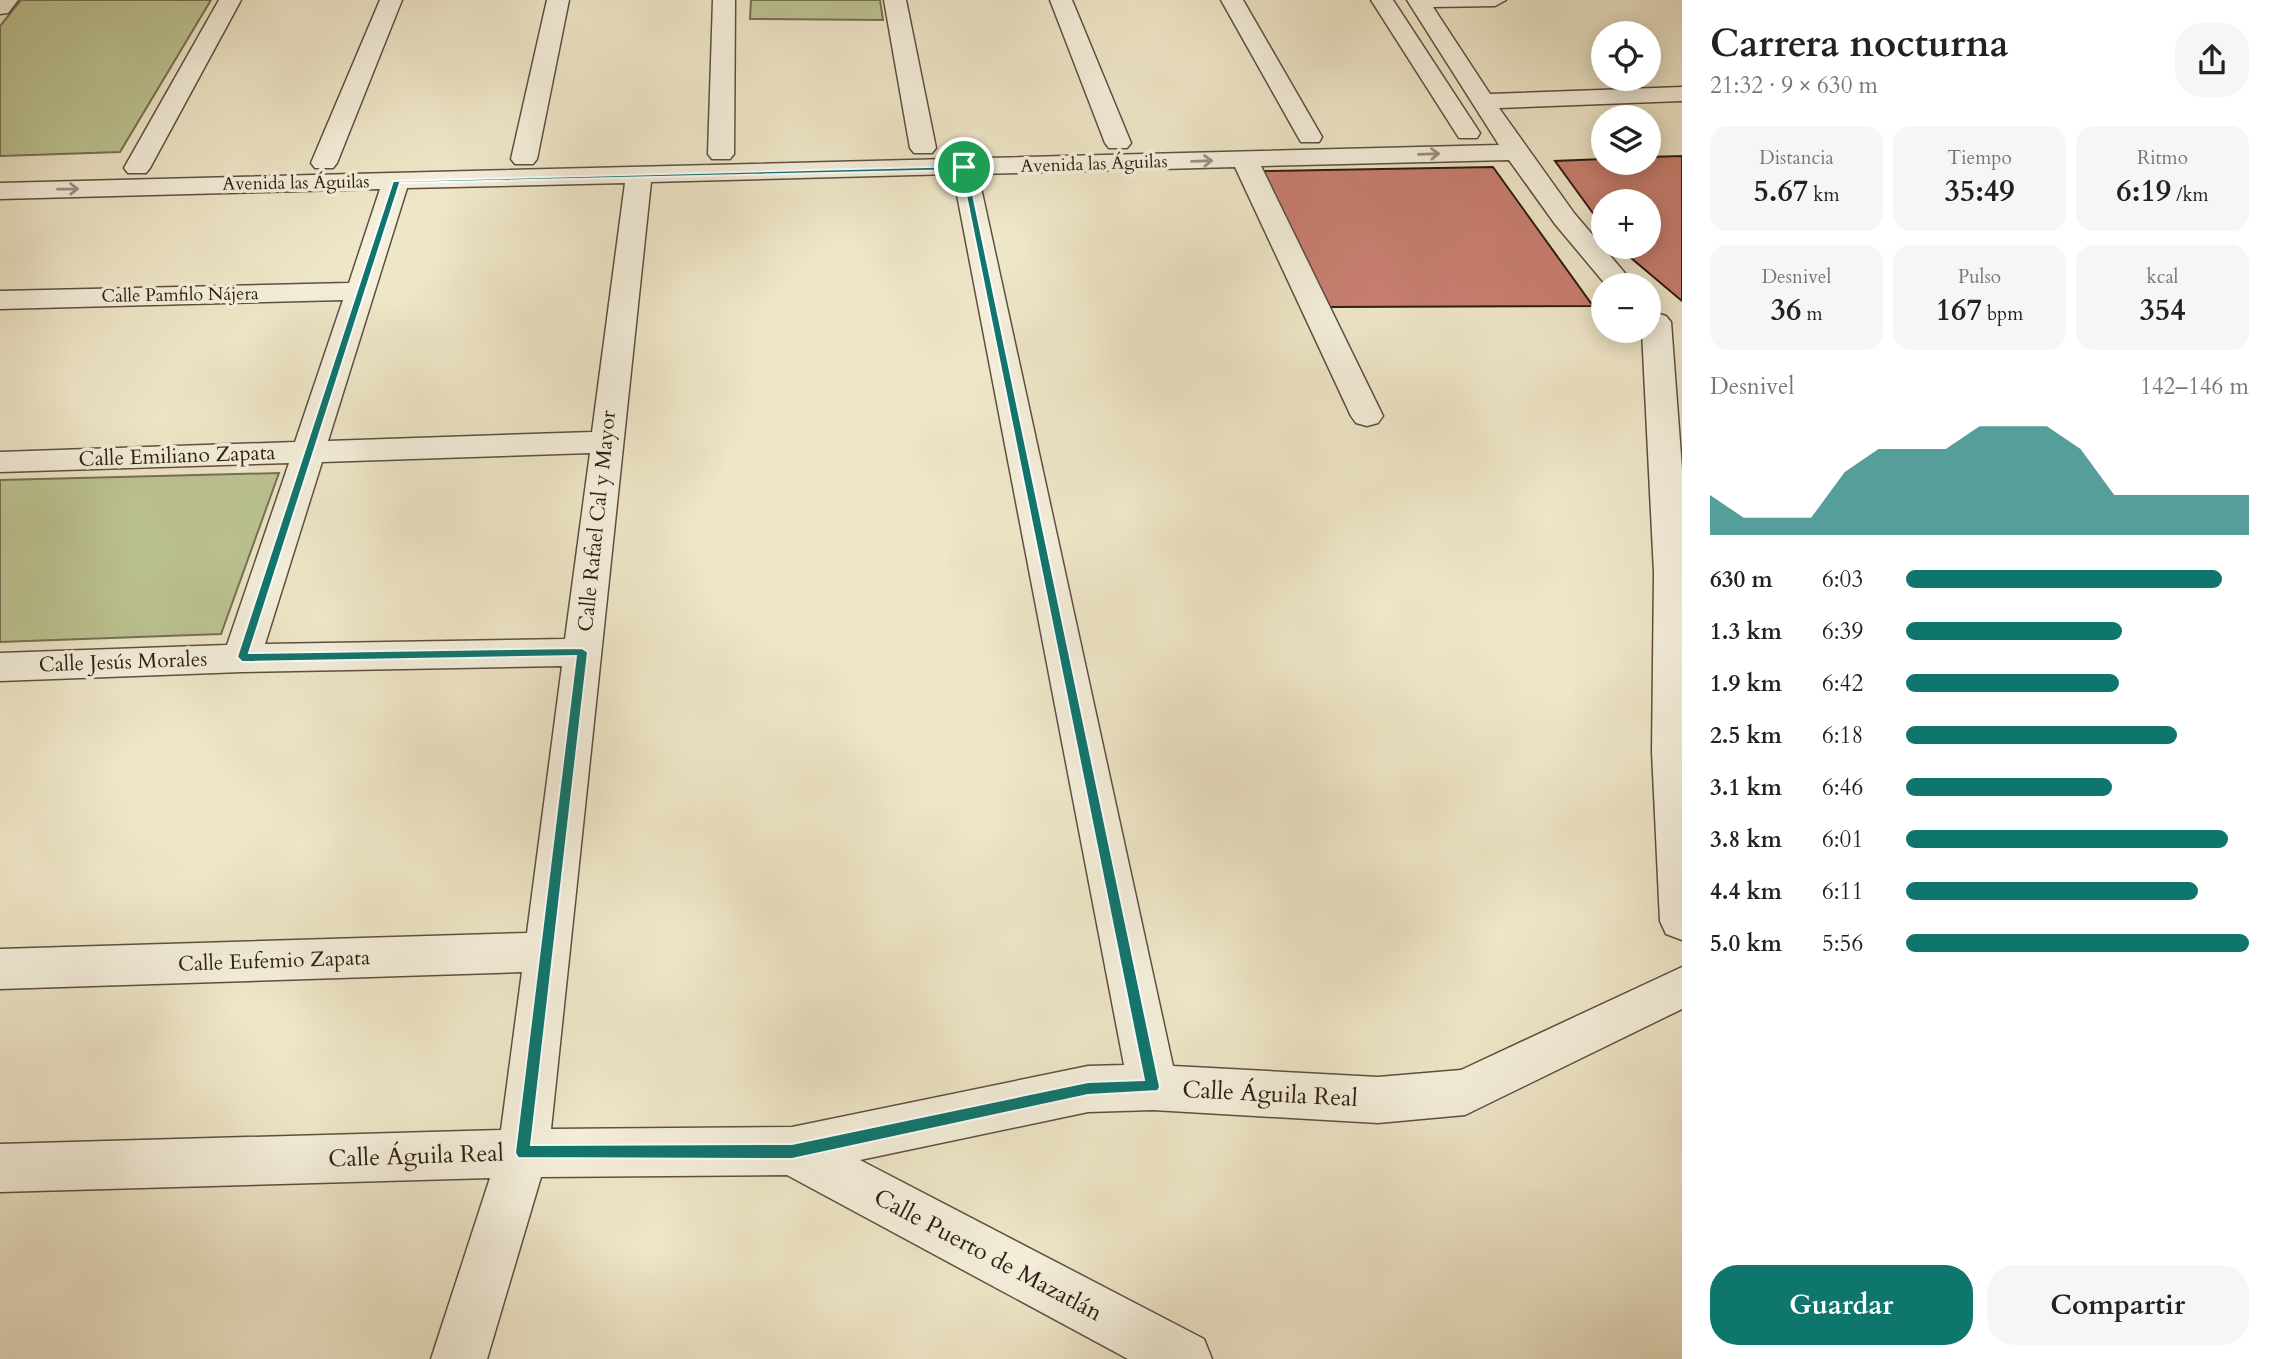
<!DOCTYPE html>
<html lang="es">
<head>
<meta charset="utf-8">
<style>
  body { margin:0; font-family:Cardo,serif; background:#f6f6f6; color:#222; height:100vh; display:flex; flex-direction:column; font-size:26px; white-space:nowrap }
  * { box-sizing:border-box; margin:0 }
  p { font-size:23px; color:#767676 }
  .icon { flex:none; width:38px; height:38px; fill:none; stroke:currentColor; stroke-width:2; stroke-linecap:round; stroke-linejoin:round }
  .map { position:relative; flex:1; overflow:hidden }
  .sheet { display:flex; flex-direction:column; background:#fff; width:595px }
  .sheet>* { flex:none }
  .fabs { position:absolute; left:1591px; top:21px; display:grid; gap:14px }
  .fabs a { display:grid; place-items:center; width:70px; height:70px; border-radius:50%; background:#fff; box-shadow:0 4px 18px #0003; font-size:35px }
  .pin { position:absolute; display:grid; place-items:center; width:60px; height:60px; color:#fff; margin:-30px; border:4px solid #fff; border-radius:50%; box-shadow:0 2px 7px #0007 }
  .round { display:grid; place-items:center; flex:none; width:74px; height:74px; border-radius:28px; background:#f6f6f6 }
  .headline { display:flex; align-items:center; justify-content:space-between; height:119px; padding:0 28px }
  h1 { font-size:38px; font-weight:700; line-height:52px }
  .figures { display:grid; grid-template-columns:repeat(3,1fr); gap:10px; height:119px; padding:7px 28px }
  .figures div { display:grid; align-content:center; border-radius:18px; background:#f6f6f6; text-align:center }
  .figures b { font-size:30px; font-weight:700 }
  .figures small { font-size:19px; font-weight:400 }
  .figures p { font-size:19px }
  .chart { height:196px; padding:14px 28px }
  .chart p { display:flex; justify-content:space-between }
  .chart svg { width:100%; height:126px; margin-top:7px; fill:#0f766e; opacity:.7 }
  .primary-button { display:flex; gap:14px; margin-top:auto; padding:14px 28px }
  .primary-button a { flex:1; height:80px; border-radius:28px; background:#0f766e; color:#fff; font-size:28px; font-weight:700; line-height:80px; text-align:center }
  .primary-button a+a { background:#f6f6f6; color:#222 }
  ul { padding:0 28px; list-style:none; font-size:23px }
  li { display:grid; grid-template-columns:112px 84px 1fr; align-items:center; height:52px }
  li i { height:18px; border-radius:9px; background:#0f766e }
  main { display:flex; flex:1; min-height:0 }
  .map>svg:first-child { display:block }
</style>
</head>
<body>
<main>
<div class="map">
<svg width="1682" height="1359" viewBox="0 0 1682 1359">
  <rect width="100%" height="100%" fill="#eee6c8"/>
  <filter id="stains"><feTurbulence type="fractalNoise" baseFrequency=".00286" numOctaves="4"/><feColorMatrix values="0 0 0 0 .2 0 0 0 0 .09 0 0 0 0 .02 0 0 0 .5 -.17"/></filter>
  <radialGradient id="worn" r=".72"><stop offset=".6" stop-color="#630" stop-opacity="0"/><stop offset="1" stop-color="#630" stop-opacity=".3"/></radialGradient>
  <g fill="#bdc493" stroke="#767054" stroke-width="2">
    <path d="M21,0H211L120,152L0,156V26Z"/>
    <path d="M751,0H880L883,20L750,19Z"/>
    <path d="M279,473L221,634L0,642V480Z"/>
  </g>
  <g fill="#c87f70" stroke="#2e1d14" stroke-width="2">
    <path d="M1682,156V301L1618,247H1648V201H1603V227L1555,161L1603,159V163H1648V157Z"/>
    <path d="M1493,167L1593,306L1330,307L1263,171Z"/>
  </g>
  <g fill="none" stroke-linecap="round" stroke-linejoin="round">
    <defs>
      <g id="minor">
        <path d="M0,0H18L8,13L0,14Z"/>
        <path d="M219,0H241L150,168L146,173H128L124,168Z"/>
        <path d="M380,0H402L337,163L333,168H315L311,163Z"/>
        <path d="M547,0H569L537,159L533,164H515L511,159Z"/>
        <path d="M713,0H735L734,154L730,159H712L708,154Z"/>
        <path d="M884,0H906L936,148L932,153H914L910,148Z"/>
        <path d="M1050,0H1072L1131,143L1127,148H1109L1105,143Z"/>
        <path d="M1221,0H1243L1322,137L1319,142H1301L1298,137Z"/>
        <path d="M1371,0H1393L1480,133L1477,138H1459Z"/>
        <path d="M1407,0H1506L1495,6L1433,7L1490,94L1682,87V101L1499,108L1574,213L1635,285H1606L1555,224L1509,160L1261,166L1383,416L1378,423L1367,426L1356,423L1351,416L1235,167L978,174L1173,1066L1378,1077L1461,1070L1682,967V1009L1465,1115L1378,1123L1153,1110L1088,1112L860,1160L1204,1339L1212,1359H1128L787,1175L541,1177L487,1359H431L490,1178L0,1192V1144L501,1130L522,972L0,989V949L527,933L562,666L242,672L0,681V653L227,645L289,463L0,472V452L295,442L343,300L0,309V291L349,283L380,189L0,199V183L1499,145ZM953,174L1124,1065L1088,1066L792,1127L551,1129L651,182ZM625,183L592,432L328,441L407,188ZM590,453L565,639L265,644L322,462Z"/>
        <path d="M1656,313L1666,316L1671,322L1682,469V940L1666,934L1660,921L1652,752L1654,573L1642,331H1648V315Z"/>
      </g>
    </defs>
    <use href="#minor" stroke="#5e4f41" stroke-width="3"/>
    <use href="#minor" fill="#f4efdb" fill-rule="evenodd"/>
  </g>
  <defs><path id="oneway-shaft" d="M-6 0H5M1.5-3L5.5 0L1.5 3" fill="none" stroke-width="1.6" stroke-linecap="round" stroke-linejoin="round" transform="scale(1.75)"/></defs>
  <g stroke="#9b9081">
    <use href="#oneway-shaft" transform="translate(1429 154) rotate(-2)"/>
    <use href="#oneway-shaft" transform="translate(1202 161) rotate(-2)"/>
    <use href="#oneway-shaft" transform="translate(68 189) rotate(-1)"/>
  </g>
  <path fill="#0f766e" stroke="#fff" stroke-width="2" fill-rule="evenodd" d="M967,166L1160,1087L1158,1091L1088,1095L792,1159L518,1158L515,1153L576,656L242,662L237,657L393,181ZM961,170L1144,1080L1088,1082L792,1144L531,1145L588,652L582,648L249,653L400,183Z"/>
  <g text-anchor="middle" dominant-baseline="central" stroke-width="7" stroke-linejoin="round" paint-order="stroke">
    <g font-size="18" fill="#2e1d14" stroke="#f4efdb">
      <text transform="translate(1094 164) rotate(-2)">Avenida las Águilas</text>
      <text transform="translate(296 183) rotate(-1)">Avenida las Águilas</text>
      <text transform="translate(180 295) rotate(-1)">Calle Pamfilo Nájera</text>
    </g>
    <g font-size="21" fill="#2e1d14" stroke="#f4efdb">
      <text transform="translate(177 456) rotate(-2)">Calle Emiliano Zapata</text>
      <text transform="translate(597 521) rotate(-84)">Calle Rafael Cal y Mayor</text>
      <text transform="translate(123 662) rotate(-2)">Calle Jesús Morales</text>
      <text transform="translate(274 961) rotate(-2)">Calle Eufemio Zapata</text>
    </g>
    <g font-size="24" fill="#2e1d14" stroke="#f4efdb">
      <text transform="translate(1270 1094) rotate(3)">Calle Águila Real</text>
      <text transform="translate(416 1156) rotate(-2)">Calle Águila Real</text>
      <text transform="translate(988 1255) rotate(28)">Calle Puerto de Mazatlán</text>
    </g>
  </g>
  <rect width="100%" height="100%" filter="url(#stains)"/>
  <rect width="100%" height="100%" fill="url(#worn)"/>
</svg>
<div class="fabs">
<a><svg class="icon" aria-label="locate" viewBox="0 0 24 24"><circle cx="12" cy="12" r="6"/><path d="M12 2v4M12 18v4M2 12h4M18 12h4"/></svg></a>
<a><svg class="icon" aria-label="layers" viewBox="0 0 24 24"><path d="M12 4l9 5-9 5-9-5zM3 14l9 5 9-5"/></svg></a>
<a>+</a>
<a>−</a>
</div>
<div class="pin" style="left:964px;top:167px;background:#1e9e55"><svg class="icon" aria-label="arrive" viewBox="0 0 24 24"><path d="M6 21V4h12l-3 4 3 4H6"/></svg></div>
</div>
<section class="sheet">
<div class="headline"><div><h1>Carrera nocturna</h1><p>21:32 · 9 × 630 m</p></div><a class="round"><svg class="icon" aria-label="share" viewBox="0 0 24 24"><path d="M12 15V3M7 8l5-5 5 5M5 13v7h14v-7"/></svg></a></div>
<div class="figures">
<div><p>Distancia</p><b>5.67<small> km</small></b></div>
<div><p>Tiempo</p><b>35:49</b></div>
<div><p>Ritmo</p><b>6:19<small> /km</small></b></div>
</div>
<div class="figures">
<div><p>Desnivel</p><b>36<small> m</small></b></div>
<div><p>Pulso</p><b>167<small> bpm</small></b></div>
<div><p>kcal</p><b>354</b></div>
</div>
<div class="chart"><p><span>Desnivel</span>142–146 m</p>
<svg viewBox="0 0 160 44" preserveAspectRatio="none"><path d="M0 44V30L10 38L20 38L30 38L40 22L50 14L60 14L70 14L80 6L90 6L100 6L110 14L120 30L130 30L140 30L150 30L160 30V44z"/></svg>
</div>
<ul>
<li><b>630 m</b>6:03<i style="width:92%"></i></li>
<li><b>1.3 km</b>6:39<i style="width:63%"></i></li>
<li><b>1.9 km</b>6:42<i style="width:62%"></i></li>
<li><b>2.5 km</b>6:18<i style="width:79%"></i></li>
<li><b>3.1 km</b>6:46<i style="width:60%"></i></li>
<li><b>3.8 km</b>6:01<i style="width:94%"></i></li>
<li><b>4.4 km</b>6:11<i style="width:85%"></i></li>
<li><b>5.0 km</b>5:56<i style="width:100%"></i></li>
</ul>
<div class="primary-button"><a>Guardar</a><a>Compartir</a></div>
</section>
</main>
</body>
</html>
